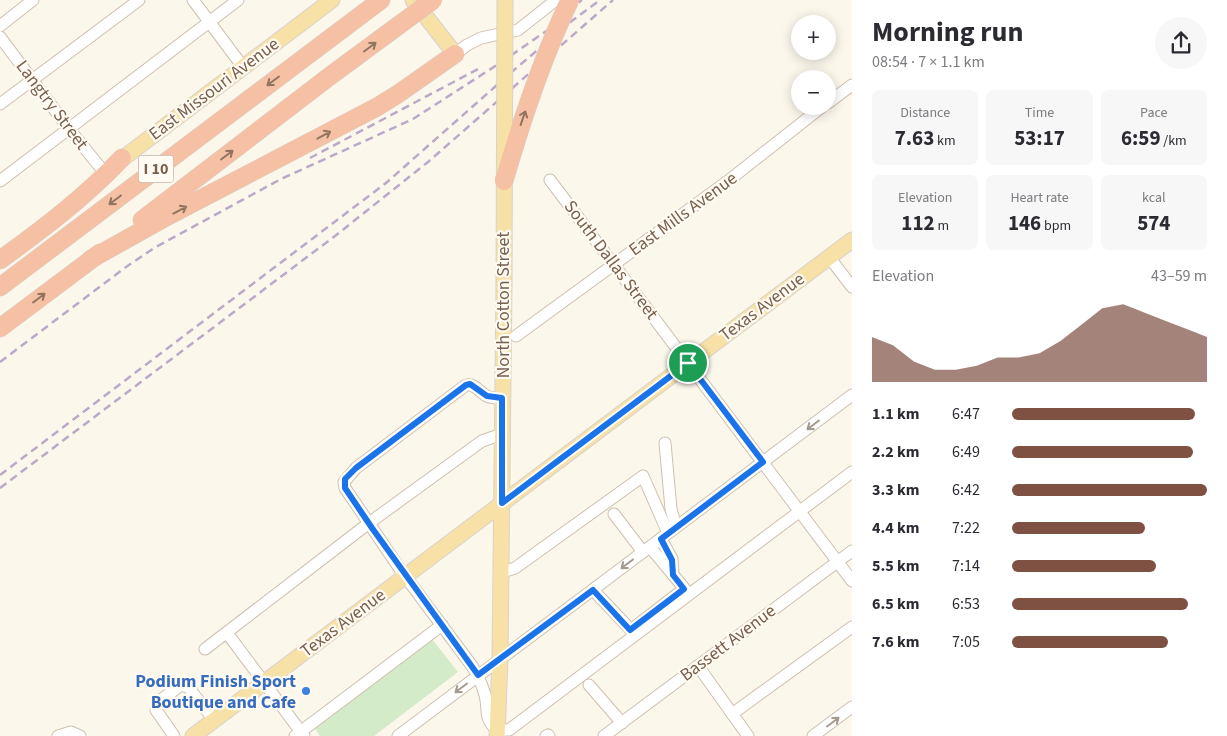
<!DOCTYPE html>
<html lang="en">
<head>
<meta charset="utf-8">
<style>
  body { margin:0; font-family:"Source Sans 3",sans-serif; background:#f7f7f7; color:#2b2b33; height:100vh; display:flex; flex-direction:column; font-size:19px; white-space:nowrap }
  * { box-sizing:border-box; margin:0 }
  p { font-size:16px; color:#7c7c81 }
  .icon { flex:none; width:28px; height:28px; fill:none; stroke:currentColor; stroke-width:2; stroke-linecap:round; stroke-linejoin:round }
  .map { position:relative; flex:1; overflow:hidden }
  .sheet { display:flex; flex-direction:column; background:#fff; width:375px }
  .sheet>* { flex:none }
  .buttons { position:absolute; left:791px; top:15px; display:grid; gap:10px }
  .buttons a { display:grid; place-items:center; width:45px; height:45px; border-radius:50%; background:#fff; box-shadow:0 2px 12px #0003; font-size:25px }
  .pin { position:absolute; display:grid; place-items:center; width:42px; height:42px; color:#fff; margin:-21px; border:2px solid #fff; border-radius:50%; box-shadow:0 1px 5px #0007 }
  .round { display:grid; place-items:center; flex:none; width:52px; height:52px; border-radius:26px; background:#f7f7f7 }
  .summary { display:flex; align-items:center; justify-content:space-between; height:85px; padding:0 20px }
  h1 { font-size:28px; font-weight:700; line-height:38px }
  .figures { display:grid; grid-template-columns:repeat(3,1fr); gap:8px; height:85px; padding:5px 20px }
  .figures div { display:grid; align-content:center; border-radius:8px; background:#f7f7f7; text-align:center }
  .figures b { font-size:21px; font-weight:700 }
  .figures small { font-size:14px; font-weight:400 }
  .figures p { font-size:14px }
  .chart { height:140px; padding:10px 20px }
  .chart p { display:flex; justify-content:space-between }
  .chart svg { width:100%; height:90px; margin-top:5px; fill:#7e5142; opacity:.7 }
  ul { padding:0 20px; list-style:none; font-size:16px }
  li { display:grid; grid-template-columns:80px 60px 1fr; align-items:center; height:38px }
  li i { height:12px; border-radius:6px; background:#7e5142 }
  main { display:flex; flex:1; min-height:0 }
  .map>svg:first-child { display:block }
</style>
</head>
<body>
<main>
<div class="map">
<svg width="852" height="736" viewBox="0 0 852 736">
  <rect width="100%" height="100%" fill="#fcf7eb"/>
  <path fill="#d4ebc9" d="M432,639L458,672L374,736H320L314,727Z"/>
  <g fill="none" stroke-linecap="round" stroke-linejoin="round">
    <defs>
      <g id="minor">
        <path d="M193,0L243,67"/>
        <path d="M0,26L33,0"/>
        <path d="M0,37L69,129L104,172"/>
        <path d="M455,54L467,45L481,38L518,30L556,0"/>
        <path d="M828,103L852,85"/>
        <path d="M0,104L139,0"/>
        <path d="M550,180L852,581"/>
        <path d="M0,181L238,0"/>
        <path d="M829,257L852,287"/>
        <path d="M516,336L728,181L823,106"/>
        <path d="M502,398C498,398 493,398 489,397C480,394 476,383 466,385L356,468L344,482L345,488L402,572L472,666C478,675 482,684 485,695C489,710 483,718 497,730H509L852,472"/>
        <path d="M665,443L671,509L676,527"/>
        <path d="M614,514L643,552"/>
        <path d="M661,539L672,559L673,575"/>
        <path d="M650,547L689,594"/>
        <path d="M502,572L515,568L643,476L668,533"/>
        <path d="M593,590L631,630L684,589"/>
        <path d="M227,633L304,736"/>
        <path d="M205,649L369,523L482,441L502,434"/>
        <path d="M698,666L748,736"/>
        <path d="M589,685L622,723"/>
        <path d="M732,714L852,627"/>
        <path d="M58,736L71,732L80,736"/>
        <path d="M174,736L156,710L158,702L181,685L188,687L214,720"/>
        <path d="M295,736L442,625"/>
        <path d="M398,736L852,395"/>
        <path d="M546,736L548,735L549,736"/>
        <path d="M604,736L852,551"/>
        <path d="M813,736L852,707"/>
      </g>
      <g id="major">
        <path d="M413,0L455,54"/>
        <path d="M114,165L332,0"/>
        <path d="M193,736L852,240"/>
        <path d="M497,736L500,659L504,286"/>
      </g>
      <g id="highway">
        <path d="M142,220L330,76"/>
        <path d="M91,259L168,216L377,107L398,94L455,54"/>
        <path d="M0,260C43,229 85,197 122,158"/>
        <path d="M0,287L381,0"/>
        <path d="M0,328L100,253"/>
      </g>
    </defs>
    <use href="#minor" stroke="#cfc0b0" stroke-width="13"/>
    <use href="#major" stroke="#d9d2cd" stroke-width="17"/>
    <use href="#highway" stroke="#d9d2cd" stroke-width="19"/>
    <use href="#minor" stroke="#fff" stroke-width="11"/>
    <use href="#major" stroke="#f8e1a6" stroke-width="15"/>
    <use href="#highway" stroke="#f5c0a4" stroke-width="18"/>
    <g stroke="#bca8c8" stroke-width="2.5" stroke-dasharray="8 5" stroke-linecap="butt">
      <path d="M557,17L582,0"/>
      <path d="M310,158L480,68"/>
      <path d="M0,362L126,267L154,248L281,179L413,119L500,63L568,16"/>
      <path d="M0,475L386,183L514,70L573,20L600,0"/>
      <path d="M0,488L335,236L428,162L613,0"/>
    </g>
    <defs>
      <path id="major-bridge" d="M504,286L505,0"/>
      <g id="highway-bridge">
        <path d="M330,76L433,0"/>
        <path d="M504,181C522,119 542,58 570,0"/>
      </g>
    </defs>
    <use href="#major-bridge" stroke="#d9d2cd" stroke-width="17" stroke-linecap="butt"/>
    <use href="#highway-bridge" stroke="#d9d2cd" stroke-width="19" stroke-linecap="butt"/>
    <use href="#major-bridge" stroke="#f8e1a6" stroke-width="15"/>
    <use href="#highway-bridge" stroke="#f5c0a4" stroke-width="18"/>
  </g>
  <defs><path id="oneway-shaft" d="M-6 0H5M1.5-3L5.5 0L1.5 3" fill="none" stroke-width="1.6" stroke-linecap="round" stroke-linejoin="round" transform="scale(1.25)"/></defs>
  <g stroke="#91735f">
    <use href="#oneway-shaft" transform="translate(370 47) rotate(-37)"/>
    <use href="#oneway-shaft" transform="translate(273 81) rotate(143)"/>
    <use href="#oneway-shaft" transform="translate(523 118) rotate(-71)"/>
    <use href="#oneway-shaft" transform="translate(324 135) rotate(-28)"/>
    <use href="#oneway-shaft" transform="translate(227 155) rotate(-37)"/>
    <use href="#oneway-shaft" transform="translate(115 200) rotate(143)"/>
    <use href="#oneway-shaft" transform="translate(180 210) rotate(-28)"/>
    <use href="#oneway-shaft" transform="translate(39 298) rotate(-37)"/>
  </g>
  <g stroke="#a7988c">
    <use href="#oneway-shaft" transform="translate(813 425) rotate(143)"/>
    <use href="#oneway-shaft" transform="translate(627 564) rotate(143)"/>
    <use href="#oneway-shaft" transform="translate(461 688) rotate(143)"/>
    <use href="#oneway-shaft" transform="translate(833 722) rotate(-37)"/>
  </g>
  <g fill="none" stroke-linecap="round" stroke-linejoin="round">
    <defs>
      <path id="route" d="M688,363L763,462L661,539L672,560L673,575L684,589L630,630L593,590L478,675L372,528L345,488V479L356,468L466,385L470,384L487,396L502,398V503Z"/>
    </defs>
    <use href="#route" stroke="#fff" stroke-width="10"/>
    <use href="#route" stroke="#1a73e8" stroke-width="6"/>
  </g>
  <circle fill="#3f7fe0" stroke="#fffbf2" stroke-width="2" cx="306" cy="691" r="5"/>
  <g text-anchor="middle" dominant-baseline="central" stroke-width="4.5" stroke-linejoin="round" paint-order="stroke">
    <rect fill="#fffbf2" stroke="#a08e7f" stroke-width="1" x="138.5" y="155.5" width="35" height="27" rx="4"/>
    <g font-size="16" font-weight="bold" fill="#78604e">
      <text x="156" y="169">I 10</text>
    </g>
    <g font-size="18" fill="#78604e" stroke="#fffbf2">
      <text transform="translate(214 89) rotate(-37)">East Missouri Avenue</text>
      <text transform="translate(52 105) rotate(53)">Langtry Street</text>
      <text transform="translate(683 214) rotate(-36)">East Mills Avenue</text>
      <text transform="translate(611 260) rotate(53)">South Dallas Street</text>
      <text transform="translate(503 305) rotate(-90)">North Cotton Street</text>
      <text transform="translate(762 307) rotate(-37)">Texas Avenue</text>
      <text transform="translate(343 623) rotate(-37)">Texas Avenue</text>
      <text transform="translate(728 643) rotate(-37)">Bassett Avenue</text>
    </g>
    <g font-size="18" font-weight="bold" fill="#366cbe" stroke="#fffbf2" text-anchor="end">
      <text x="296" y="681">Podium Finish Sport<tspan x="296" dy="21">Boutique and Cafe</tspan></text>
    </g>
  </g>
</svg>
<div class="buttons">
<a>+</a>
<a>−</a>
</div>
<div class="pin" style="left:688px;top:363px;background:#1e9e55"><svg class="icon" aria-label="arrive" viewBox="0 0 24 24"><path d="M6 21V4h12l-3 4 3 4H6"/></svg></div>
</div>
<section class="sheet">
<div class="summary"><div><h1>Morning run</h1><p>08:54 · 7 × 1.1 km</p></div><a class="round"><svg class="icon" aria-label="share" viewBox="0 0 24 24"><path d="M12 15V3M7 8l5-5 5 5M5 13v7h14v-7"/></svg></a></div>
<div class="figures">
<div><p>Distance</p><b>7.63<small> km</small></b></div>
<div><p>Time</p><b>53:17</b></div>
<div><p>Pace</p><b>6:59<small> /km</small></b></div>
</div>
<div class="figures">
<div><p>Elevation</p><b>112<small> m</small></b></div>
<div><p>Heart rate</p><b>146<small> bpm</small></b></div>
<div><p>kcal</p><b>574</b></div>
</div>
<div class="chart"><p><span>Elevation</span>43–59 m</p>
<svg viewBox="0 0 160 44" preserveAspectRatio="none"><path d="M0 44V22L10 26L20 34L30 38L40 38L50 36L60 32L70 32L80 30L90 24L100 16L110 8L120 6L130 10L140 14L150 18L160 22V44z"/></svg>
</div>
<ul>
<li><b>1.1 km</b>6:47<i style="width:94%"></i></li>
<li><b>2.2 km</b>6:49<i style="width:93%"></i></li>
<li><b>3.3 km</b>6:42<i style="width:100%"></i></li>
<li><b>4.4 km</b>7:22<i style="width:68%"></i></li>
<li><b>5.5 km</b>7:14<i style="width:74%"></i></li>
<li><b>6.5 km</b>6:53<i style="width:90%"></i></li>
<li><b>7.6 km</b>7:05<i style="width:80%"></i></li>
</ul>
</section>
</main>
</body>
</html>
